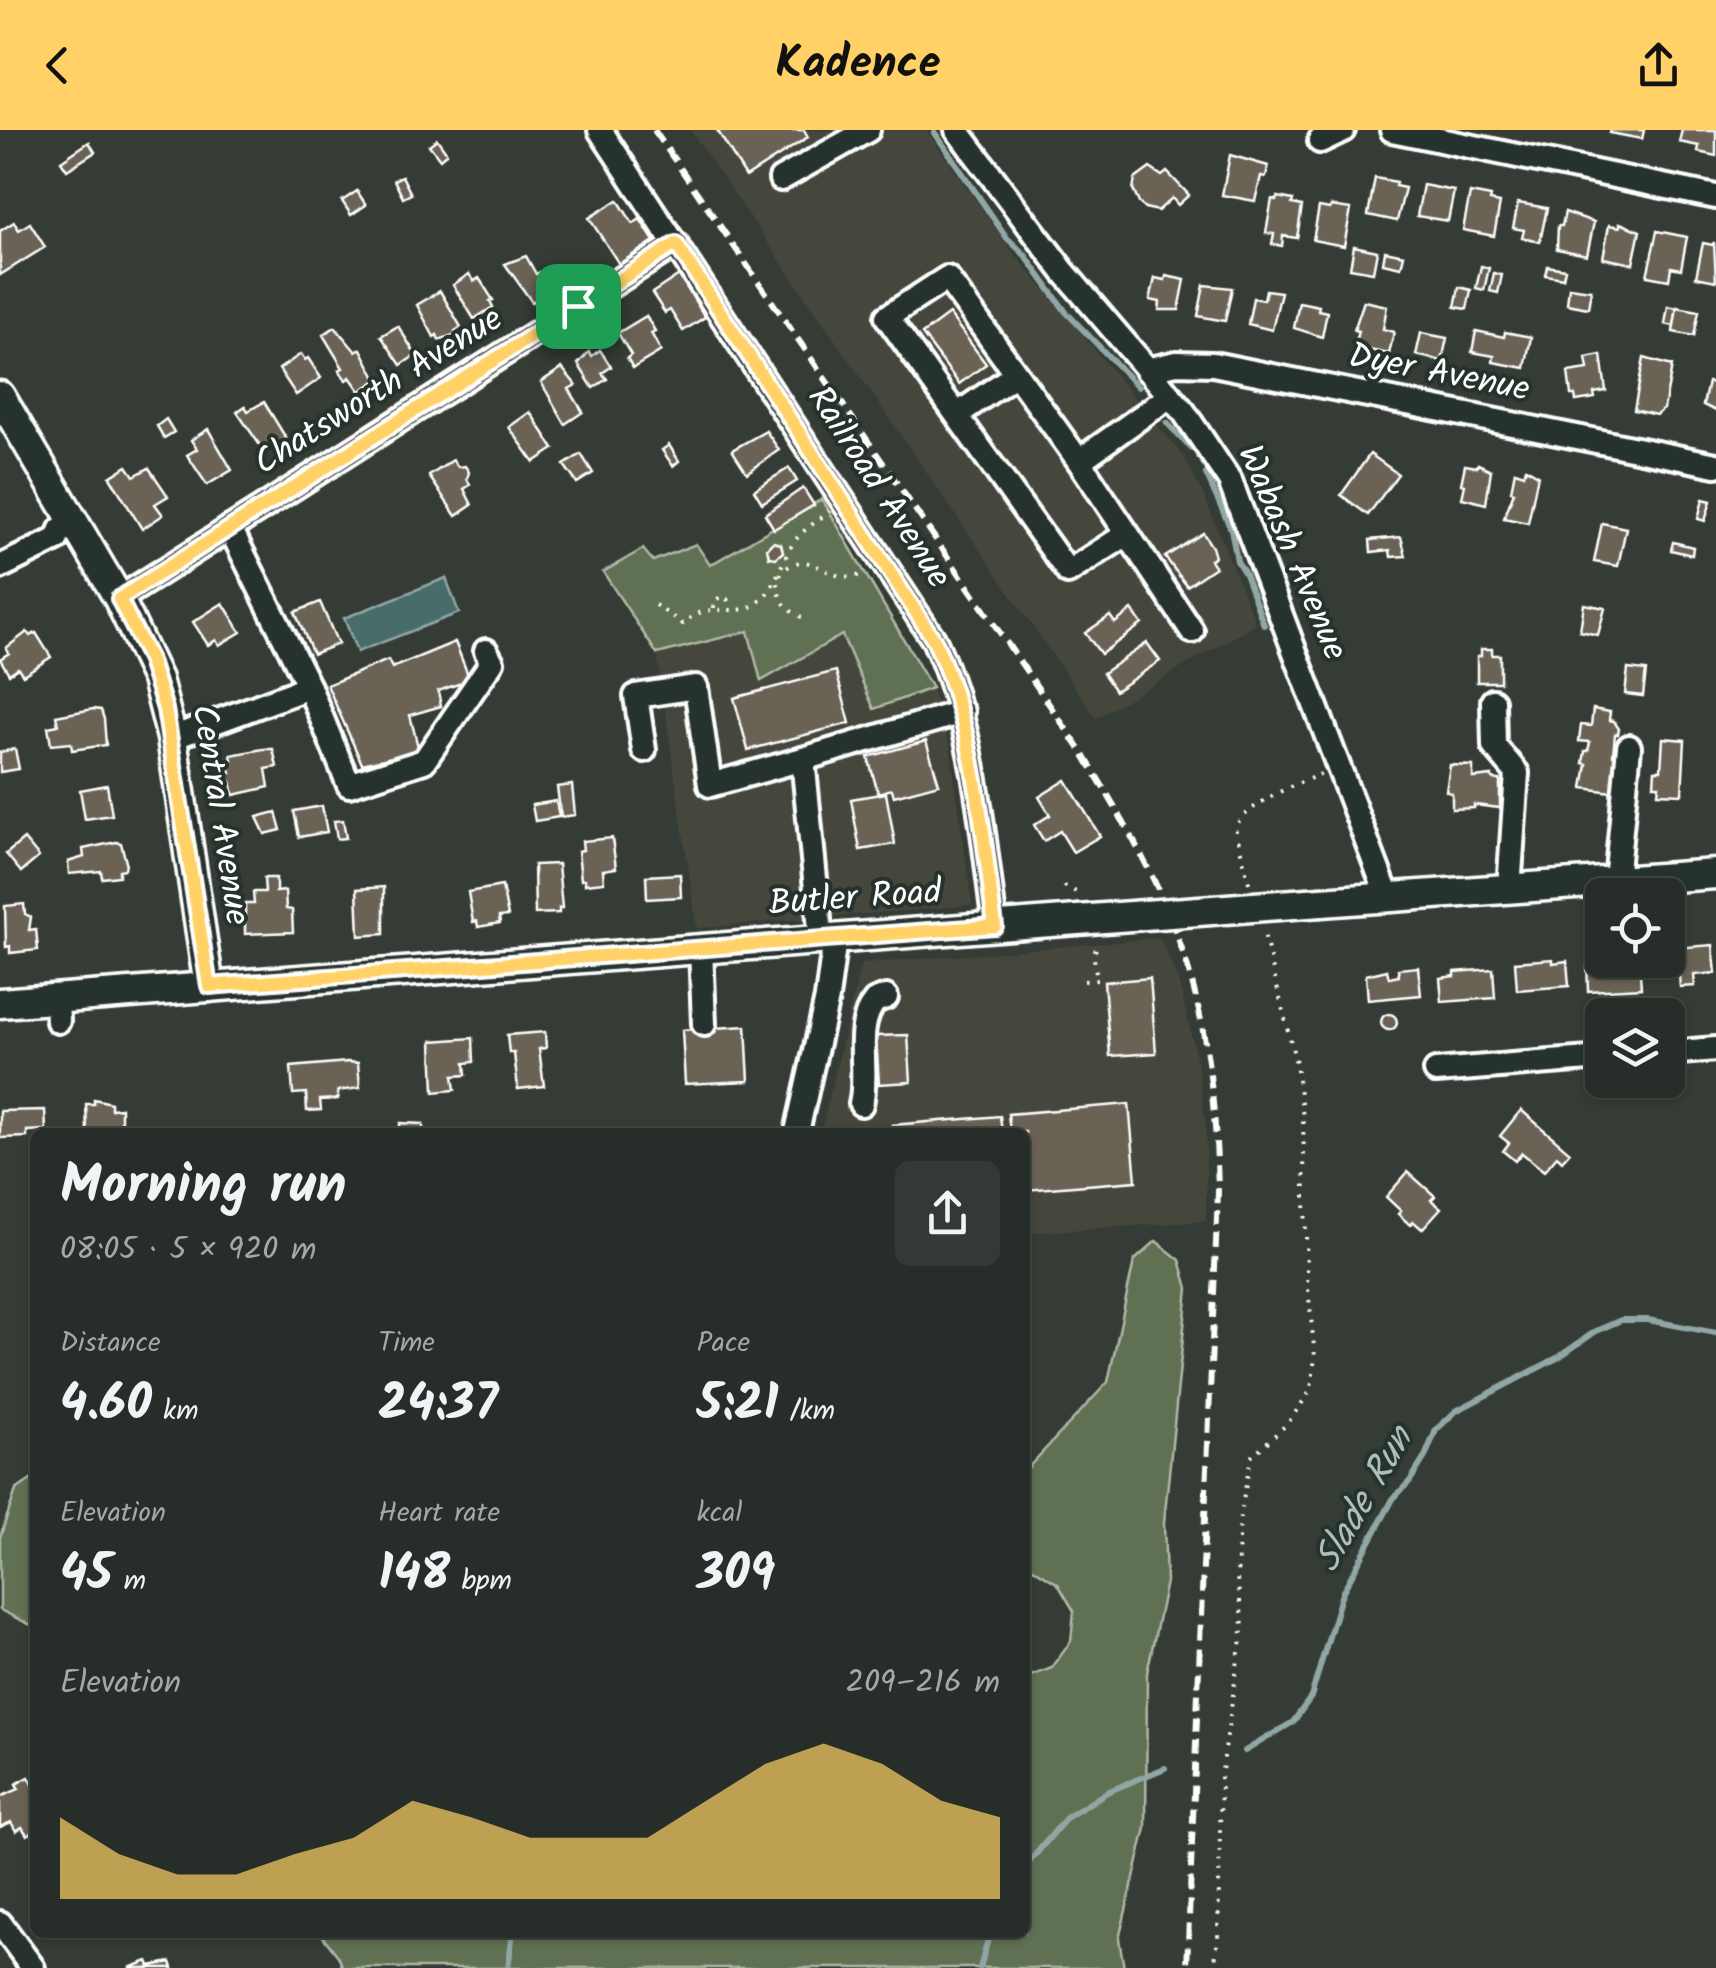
<!DOCTYPE html>
<html lang="en">
<head>
<meta charset="utf-8">
<style>
  body { margin:0; font-family:Kalam,sans-serif; background:#333934; color:#f1f3f6; height:100vh; display:flex; flex-direction:column; font-size:38px; white-space:nowrap }
  * { box-sizing:border-box; margin:0 }
  p { font-size:32px; color:#a4a8a8 }
  .icon { flex:none; width:55px; height:55px; fill:none; stroke:currentColor; stroke-width:2; stroke-linecap:round; stroke-linejoin:round }
  .map { position:relative; flex:1; overflow:hidden }
  .drawer { position:absolute; left:30px; top:998px; width:1000px; height:810px; display:flex; flex-direction:column; background:#272d28; border-radius:15px; box-shadow:0 2px 8px #0004,0 0 0 2px #434945 }
  .drawer>* { flex:none }
  .tools { position:absolute; left:1585px; top:748px; display:grid; gap:20px }
  .tools a { display:grid; place-items:center; width:100px; height:100px; border-radius:15px; background:#272d28; box-shadow:0 2px 8px #0004,0 0 0 2px #434945; font-size:50px }
  .pin { position:absolute; display:grid; place-items:center; width:85px; height:85px; color:#fff; margin:-42px; border-radius:20px; box-shadow:0 5px 15px #0006 }
  .round { display:grid; place-items:center; flex:none; width:105px; height:105px; border-radius:15px; background:#333934 }
  .overview { display:flex; align-items:center; justify-content:space-between; height:170px; padding:0 30px }
  h1 { font-size:55px; font-weight:700; line-height:75px }
  .metrics { display:grid; grid-template-columns:repeat(3,1fr); gap:15px; height:170px; padding:10px 30px }
  .metrics div { display:grid; align-content:center }
  .metrics b { font-size:50px; font-weight:700 }
  .metrics small { font-size:28px; font-weight:400 }
  .metrics p { font-size:28px }
  .chart { height:280px; padding:20px 30px }
  .chart p { display:flex; justify-content:space-between }
  .chart svg { width:100%; height:180px; margin-top:10px; fill:#ffd166; opacity:.7 }
  header { display:flex; justify-content:space-between; align-items:center; height:130px; padding:0 30px; background:#ffd166; color:#111; font-size:45px; font-weight:700 }
  .map>svg:first-child { display:block }
</style>
</head>
<body>
<header><svg class="icon" aria-label="back" viewBox="0 0 24 24"><path d="M15 5l-7 7 7 7"/></svg>Kadence<svg class="icon" aria-label="share" viewBox="0 0 24 24"><path d="M12 15V3M7 8l5-5 5 5M5 13v7h14v-7"/></svg></header>
<div class="map">
<svg width="1716" height="1838" viewBox="0 0 1716 1838">
  <rect width="100%" height="100%" fill="#343c35"/>
  <filter id="ink" filterUnits="userSpaceOnUse"><feTurbulence type="fractalNoise" baseFrequency=".01" numOctaves="2"/><feDisplacementMap in="SourceGraphic" scale="20" xChannelSelector="R" yChannelSelector="G"/><feConvolveMatrix kernelMatrix="1 2 1 2 8 2 1 2 1" color-interpolation-filters="sRGB"/></filter>
  <g filter="url(#ink)">
    <g fill="#44473e">
      <path d="M690,0H926L1009,117L1184,327L1204,366L1256,494L1096,588Z"/>
      <path d="M749,501L761,550L842,504L874,579L932,558L950,616L972,775L697,798L657,524Z"/>
      <path d="M1160,808L1179,853L1197,930L1206,997V1091L1025,1103V1002H821L861,834Z"/>
    </g>
    <g fill="#617052" stroke="#b0b8a8" stroke-width="2.5">
      <path d="M822,369L932,558L874,579L842,505L761,551L748,501L657,524L603,442L643,419L653,431L696,414L710,435Z"/>
      <path d="M1156,1111L1180,1130L1188,1158L1164,1392L1166,1452L1147,1543L1146,1698L1119,1809L1124,1838H343L338,1826L320,1803L1025,1802V1548L1052,1538L1071,1511L1074,1481L1058,1454L1030,1436L1025,1419V1341L1108,1252L1134,1131Z"/>
      <path d="M35,1347V1497L0,1480V1407L16,1360Z"/>
    </g>
    <path fill="#476c6b" stroke="#91a7a6" stroke-width="2.5" d="M446,448L459,483L357,522L344,488Z"/>
    <g fill="none" stroke-linecap="round" stroke-linejoin="round">
      <g stroke="#91a7a6" stroke-width="6">
        <path d="M935,3L1007,108L1025,125L1066,182L1138,257"/>
        <path d="M1167,293L1192,319"/>
        <path d="M1206,344L1231,399L1237,431L1245,444L1264,495"/>
        <path d="M1245,1621L1293,1592L1311,1567L1342,1463L1393,1369L1410,1351L1425,1327L1436,1300L1456,1281L1559,1227L1596,1201L1621,1190H1648L1716,1203"/>
        <path d="M1025,1737L1066,1688L1107,1662L1165,1638"/>
        <path d="M508,1838L513,1802"/>
        <path d="M980,1838L990,1802"/>
      </g>
    </g>
    <g fill="#6b6254" stroke="#fff" stroke-width="2.5">
      <path d="M717,0H804L808,7L746,47Z"/>
      <path d="M1611,0H1644L1642,9L1610,3Z"/>
      <path d="M1682,0H1716V26L1698,22L1699,16L1679,12Z"/>
      <path d="M437,9L447,23L440,29L429,15Z"/>
      <path d="M89,12L95,22L67,40L61,31Z"/>
      <path d="M1230,25L1268,36L1266,47L1261,46L1255,71L1222,65Z"/>
      <path d="M1150,38L1162,46L1167,42L1189,65L1178,75L1172,68L1158,81L1145,78L1139,73L1133,59L1135,49Z"/>
      <path d="M402,46L411,64L403,68L394,50Z"/>
      <path d="M1375,48L1396,52L1395,56L1405,58L1397,91L1368,85Z"/>
      <path d="M1423,55L1454,61L1448,91L1417,86Z"/>
      <path d="M357,61L366,75L351,85L342,71Z"/>
      <path d="M1470,63L1491,67L1490,71L1500,73L1494,106L1463,100Z"/>
      <path d="M1278,67L1293,70L1292,74L1302,76L1297,108L1283,106L1282,116L1272,114L1274,104L1266,103L1272,69L1277,70Z"/>
      <path d="M618,70L633,94L640,89L654,111L619,134L589,88Z"/>
      <path d="M1518,73L1547,78L1540,112L1522,108L1524,100L1513,98Z"/>
      <path d="M1331,76L1351,79L1344,116L1313,110L1319,77L1330,79Z"/>
      <path d="M1565,82L1594,92L1587,125L1557,119L1558,96H1562Z"/>
      <path d="M14,92L19,100L30,93L45,117L0,145V101Z"/>
      <path d="M1620,93L1640,101L1633,134L1603,128L1609,95L1620,97Z"/>
      <path d="M1657,101L1687,107L1681,139L1671,137L1669,150L1647,146Z"/>
      <path d="M1714,112L1716,151L1696,147L1703,113L1713,115Z"/>
      <path d="M1354,116L1377,121L1373,142L1350,138Z"/>
      <path d="M1385,121L1404,125L1401,137L1383,133Z"/>
      <path d="M526,126L536,144L542,141L550,153L547,155L550,161L532,172L505,134Z"/>
      <path d="M1481,136L1489,138L1484,160L1476,158Z"/>
      <path d="M1547,136L1565,139L1563,148L1545,145Z"/>
      <path d="M1494,143L1502,145L1498,163L1490,161Z"/>
      <path d="M469,144L474,151L479,148L493,170L490,171L493,177L474,189L453,155Z"/>
      <path d="M679,145L705,187L683,201L670,180L665,183L652,163Z"/>
      <path d="M1166,146L1185,150L1179,180H1159L1160,172L1150,170L1155,148L1165,150Z"/>
      <path d="M1204,155L1232,158L1225,191L1198,186Z"/>
      <path d="M1459,157L1471,160L1467,179L1455,177Z"/>
      <path d="M1569,157L1591,160L1588,178L1567,174Z"/>
      <path d="M1266,160L1281,162L1272,200L1248,194L1253,168L1264,170Z"/>
      <path d="M440,161L461,197L455,201L456,204L439,210L437,205L434,207L417,175Z"/>
      <path d="M1364,171L1387,176L1383,199L1394,202L1389,224L1354,217L1358,201L1354,200Z"/>
      <path d="M1299,172L1319,176L1318,180L1327,182L1322,207L1294,198Z"/>
      <path d="M1668,176L1677,178L1674,196L1665,194Z"/>
      <path d="M1677,177L1699,181L1694,206L1673,202Z"/>
      <path d="M949,184L986,234L959,254L922,204Z"/>
      <path d="M646,186L655,201L651,203L661,221L633,238L627,228L631,225L618,203Z"/>
      <path d="M398,196L416,225L401,235L381,206Z"/>
      <path d="M335,197L356,222L361,219L377,250L360,261L350,247L346,250L339,240L343,238L323,205Z"/>
      <path d="M1476,201L1504,207L1505,202L1531,207L1525,238L1493,232L1494,226L1472,222Z"/>
      <path d="M1421,203L1447,208L1442,231L1416,225Z"/>
      <path d="M600,220L611,237L602,243L607,249L593,258L578,234L589,222L592,226Z"/>
      <path d="M301,224L305,230L308,228L321,248L296,265L279,239Z"/>
      <path d="M1601,225L1606,261L1594,263L1595,268L1576,271L1575,265H1571L1568,242L1588,239L1586,228Z"/>
      <path d="M1644,228L1672,236L1664,279L1656,285L1634,280Z"/>
      <path d="M562,238L576,255L569,259L583,282L565,294L541,252Z"/>
      <path d="M1708,252L1716,254V281L1703,275Z"/>
      <path d="M264,272L286,308L264,321L237,282L245,276L248,281Z"/>
      <path d="M530,282L554,319L534,332L509,297Z"/>
      <path d="M166,289L174,302L164,308L157,296Z"/>
      <path d="M208,299L232,340L207,355L187,325L197,319L191,310Z"/>
      <path d="M766,301L779,320L747,343L732,320Z"/>
      <path d="M669,315L679,331L673,336L662,320Z"/>
      <path d="M581,324L593,343L577,353L564,335Z"/>
      <path d="M1370,324L1398,344L1368,385L1341,365Z"/>
      <path d="M453,330L458,337L465,336L469,342L467,349L470,355L464,359L472,375L456,386L429,346Z"/>
      <path d="M1478,334L1491,340L1486,374L1462,368L1465,355L1461,354L1465,335L1477,337Z"/>
      <path d="M127,336L134,346L149,338L168,366L155,374L163,385L142,399L110,347Z"/>
      <path d="M789,338L797,351L762,373L754,360Z"/>
      <path d="M1526,338L1538,345L1528,393L1504,388L1514,362L1511,361L1515,341L1524,344Z"/>
      <path d="M803,358L814,375L774,399L765,384Z"/>
      <path d="M1703,369L1711,371L1705,391L1698,389Z"/>
      <path d="M1602,393L1626,398L1618,436L1594,432Z"/>
      <path d="M1203,403L1212,417L1215,427L1210,430L1215,437L1187,456L1165,427Z"/>
      <path d="M1401,407L1406,426L1391,427L1390,420L1371,422L1370,410Z"/>
      <path d="M773,412L781,414L783,422L776,428L769,427L767,418Z"/>
      <path d="M1673,412L1693,417L1692,425L1671,420Z"/>
      <path d="M320,472L338,514L313,524L295,482Z"/>
      <path d="M223,473L241,502L219,515L216,510L208,515L193,492Z"/>
      <path d="M1584,474L1605,478L1598,505L1580,501Z"/>
      <path d="M1132,480L1142,494L1101,524L1085,503L1110,486L1115,493Z"/>
      <path d="M27,502L30,506L36,503L51,527L23,545L18,538L9,544L0,529L9,523L6,518Z"/>
      <path d="M455,512L470,550L438,561L441,576L410,585L419,621L362,634L327,555L388,530L392,538Z"/>
      <path d="M1147,513L1160,531L1115,561L1103,543Z"/>
      <path d="M1481,519H1492V525H1500V552H1477V526H1481Z"/>
      <path d="M1628,539L1646,541L1643,566L1625,564Z"/>
      <path d="M836,541L850,593L748,620L734,568Z"/>
      <path d="M93,579L101,580L104,589L106,615L72,620L71,613L51,615L48,597L58,595L56,586Z"/>
      <path d="M1593,579L1610,582L1609,590L1614,591L1619,599L1618,604H1615L1613,625L1619,626L1612,662L1583,658L1587,634L1583,633L1585,621H1588L1590,612L1579,611L1581,595L1591,596Z"/>
      <path d="M1663,608L1685,610L1682,664L1658,663L1659,655H1654L1655,640H1661Z"/>
      <path d="M926,611L939,654L894,666L892,659L878,663L868,627Z"/>
      <path d="M15,619L19,639L0,642V622Z"/>
      <path d="M263,619H273L277,637L266,639L269,657L234,665L231,652L226,653L224,644L231,643L228,630H232L231,625Z"/>
      <path d="M1450,635L1473,636V648L1492,646V649L1500,650V678L1474,675V678L1452,679V664L1446,661Z"/>
      <path d="M1066,650L1100,706L1073,722L1060,701L1044,711L1034,695L1050,685L1039,667Z"/>
      <path d="M107,655L112,685L85,689L80,660Z"/>
      <path d="M572,655L575,685L561,687L557,657Z"/>
      <path d="M886,663L895,714L860,720L851,669Z"/>
      <path d="M556,671L559,687L535,691L532,675Z"/>
      <path d="M322,676L327,702L299,707L294,681Z"/>
      <path d="M276,682L281,700L265,704L257,687Z"/>
      <path d="M343,690L346,708L337,709L334,691Z"/>
      <path d="M612,708L616,738L603,740L604,752L585,754V749L581,750L578,721L583,720L582,711Z"/>
      <path d="M24,709L39,727L21,742L6,724Z"/>
      <path d="M116,712L121,713L126,732L125,739L119,740V746L102,748L101,741L69,744L68,732L84,727L83,719Z"/>
      <path d="M558,734L562,778H559V783L535,784L534,735Z"/>
      <path d="M680,744L681,767L647,769L646,746Z"/>
      <path d="M264,748H276V762L285,761L286,779L292,780L293,802L245,804V774H254L253,762H265Z"/>
      <path d="M502,756L508,786L499,787L500,793L478,797L477,791L473,792L468,762Z"/>
      <path d="M384,757V804L359,806L357,759Z"/>
      <path d="M24,774L25,784L31,787L29,800L36,799L38,820L10,823V816L6,817L5,776Z"/>
      <path d="M1713,815L1716,843L1694,845L1695,856L1680,857L1679,846L1663,847L1661,830H1668V822L1675,821L1674,818Z"/>
      <path d="M1553,829V833L1567,831L1569,856L1517,860L1515,832Z"/>
      <path d="M1619,830H1639L1641,858L1588,861L1587,833L1610,832V839L1620,838Z"/>
      <path d="M1418,837L1421,865L1368,870L1366,845L1387,840L1389,848L1399,846L1398,839Z"/>
      <path d="M1493,839L1495,868L1442,872L1440,848L1455,846V842Z"/>
      <path d="M1150,848L1156,923L1110,926L1104,852Z"/>
      <circle cx="1389" cy="892" r="8"/>
      <path d="M746,896L749,951L685,954L682,900Z"/>
      <path d="M545,902L546,918L539,919L544,956L518,959L514,923H509L507,905Z"/>
      <path d="M908,905L911,952L879,954L876,906Z"/>
      <path d="M473,908L474,932L465,933L466,945L453,946L455,960L434,962L432,911Z"/>
      <path d="M347,932L358,933L360,958L338,961V969L320,970L321,980L307,981L306,963L293,964L291,937Z"/>
      <path d="M94,969L111,973V979L121,978V995H112L113,1000H102V1002H87L86,974H94Z"/>
      <path d="M1129,974L1136,1051L1025,1060V1002H1010L1008,984Z"/>
      <path d="M45,980L46,1000L27,1001V1007L0,1008V981Z"/>
      <path d="M1521,980L1570,1022L1562,1031L1557,1026L1544,1041L1522,1023L1515,1031L1503,1021L1509,1013L1500,1006Z"/>
      <path d="M1000,986L1002,1002H893L892,995Z"/>
      <path d="M400,993L423,994V1002H400Z"/>
      <path d="M1408,1042L1435,1066L1431,1070L1441,1078L1422,1099L1413,1091L1410,1095L1398,1084L1401,1081L1386,1067Z"/>
      <path d="M29,1647L35,1658V1701L27,1705L22,1697L16,1701L11,1692L0,1697V1667L19,1659L16,1654Z"/>
      <path d="M148,1831L150,1836L171,1832L173,1838H129Z"/>
    </g>
    <g fill="none" stroke-linecap="round" stroke-linejoin="round">
      <defs>
        <g id="minor">
          <path d="M600,0L934,510C975,599 982,698 995,796"/>
          <path d="M957,0L1064,142L1184,282L1230,351L1388,767"/>
          <path d="M1392,0L1716,67"/>
          <path d="M1320,11L1343,0"/>
          <path d="M781,49L868,0"/>
          <path d="M1147,240L1176,233L1213,234L1716,335"/>
          <path d="M1170,266L1079,331L1192,501"/>
          <path d="M958,284L1016,244"/>
          <path d="M1079,331L947,148L887,187L1068,442L1127,404"/>
          <path d="M230,398L309,557L349,655L424,631L492,532L486,521"/>
          <path d="M0,437L57,409L61,399L74,391"/>
          <path d="M119,469L676,114"/>
          <path d="M1493,571L1494,616L1517,643L1509,759"/>
          <path d="M172,608L309,557"/>
          <path d="M644,620L636,566L696,557L710,655L803,629L821,809"/>
          <path d="M803,629L962,582"/>
          <path d="M1616,751L1629,617"/>
          <path d="M701,818L704,894"/>
          <path d="M57,869L58,891"/>
          <path d="M1668,923L1716,919"/>
          <path d="M1436,941L1602,928"/>
          <path d="M861,974C869,941 853,897 875,871L886,867"/>
          <path d="M797,1002L827,868L835,808"/>
          <path d="M0,1793L33,1838"/>
        </g>
        <g id="major">
          <path d="M0,266L119,469L157,549L172,608L209,857"/>
          <path d="M1321,772L1716,744"/>
          <path d="M0,873L1077,790"/>
        </g>
      </defs>
      <use href="#minor" stroke="#fff" stroke-width="30"/>
      <use href="#major" stroke="#fff" stroke-width="35"/>
      <g stroke="#fff" stroke-width="4" stroke-dasharray="2.5 8" stroke-linecap="butt">
        <path d="M655,475L683,494C708,468 733,489 756,474C778,459 781,426 798,407C807,397 819,390 829,381"/>
        <path d="M714,478V472L720,467L727,469L732,478"/>
        <path d="M802,487C783,481 766,452 788,437C815,419 827,457 864,444"/>
        <path d="M1249,753L1235,697C1253,670 1292,656 1321,644"/>
        <path d="M1064,756L1082,765"/>
        <path d="M1084,851L1097,850L1094,828L1097,812"/>
        <path d="M1214,1838L1218,1810L1221,1648L1243,1495L1237,1448L1240,1387L1251,1327L1288,1293L1311,1260L1315,1227L1307,1148L1303,988L1296,933L1263,800"/>
      </g>
      <use href="#minor" stroke="#26332d" stroke-width="22"/>
      <use href="#major" stroke="#26332d" stroke-width="28"/>
      <path stroke="#fff" stroke-width="6" stroke-dasharray="15 8" stroke-linecap="butt" d="M654,0L1084,625C1120,685 1156,745 1179,811C1208,892 1216,978 1218,1062L1187,1838"/>
      <defs>
        <path id="major-bridge" d="M1077,790L1321,772"/>
      </defs>
      <use href="#major-bridge" stroke="#fff" stroke-width="35" stroke-linecap="butt"/>
      <use href="#major-bridge" stroke="#26332d" stroke-width="28"/>
    </g>
  </g>
  <g fill="none" stroke-linecap="round" stroke-linejoin="round" filter="url(#ink)">
    <defs>
      <path id="route" d="M676,114L934,510C975,599 982,698 995,796L209,856L165,579L149,528L119,469Z"/>
    </defs>
    <use href="#route" stroke="#fff" stroke-width="20"/>
    <use href="#route" stroke="#ffd166" stroke-width="12"/>
  </g>
  <g text-anchor="middle" dominant-baseline="central" stroke-width="8" stroke-linejoin="round" paint-order="stroke">
    <g font-size="35" fill="#fff" stroke="#26332d">
      <text transform="translate(1439 244) rotate(11)">Dyer Avenue</text>
      <text transform="translate(379 262) rotate(-32)">Chatsworth Avenue</text>
      <text transform="translate(878 358) rotate(57)">Railroad Avenue</text>
      <text transform="translate(1291 423) rotate(67)">Wabash Avenue</text>
      <text transform="translate(219 685) rotate(81)">Central Avenue</text>
      <text transform="translate(855 769) rotate(-4)">Butler Road</text>
    </g>
    <g font-size="38" font-style="italic" fill="#acbdbc" stroke="#26332d">
      <text transform="translate(1365 1370) rotate(-60)">Slade Run</text>
    </g>
  </g>
</svg>
<div class="tools">
<a><svg class="icon" aria-label="locate" viewBox="0 0 24 24"><circle cx="12" cy="12" r="6"/><path d="M12 2v4M12 18v4M2 12h4M18 12h4"/></svg></a>
<a><svg class="icon" aria-label="layers" viewBox="0 0 24 24"><path d="M12 4l9 5-9 5-9-5zM3 14l9 5 9-5"/></svg></a>
</div>
<div class="pin" style="left:578px;top:176px;background:#1e9e55"><svg class="icon" aria-label="arrive" viewBox="0 0 24 24"><path d="M6 21V4h12l-3 4 3 4H6"/></svg></div>
<section class="drawer">
<div class="overview"><div><h1>Morning run</h1><p>08:05 · 5 × 920 m</p></div><a class="round"><svg class="icon" aria-label="share" viewBox="0 0 24 24"><path d="M12 15V3M7 8l5-5 5 5M5 13v7h14v-7"/></svg></a></div>
<div class="metrics">
<div><p>Distance</p><b>4.60<small> km</small></b></div>
<div><p>Time</p><b>24:37</b></div>
<div><p>Pace</p><b>5:21<small> /km</small></b></div>
</div>
<div class="metrics">
<div><p>Elevation</p><b>45<small> m</small></b></div>
<div><p>Heart rate</p><b>148<small> bpm</small></b></div>
<div><p>kcal</p><b>309</b></div>
</div>
<div class="chart"><p><span>Elevation</span>209–216 m</p>
<svg viewBox="0 0 160 44" preserveAspectRatio="none"><path d="M0 44V24L10 33L20 38L30 38L40 33L50 29L60 20L70 24L80 29L90 29L100 29L110 20L120 11L130 6L140 11L150 20L160 24V44z"/></svg>
</div>
</section>
</div>
</body>
</html>
